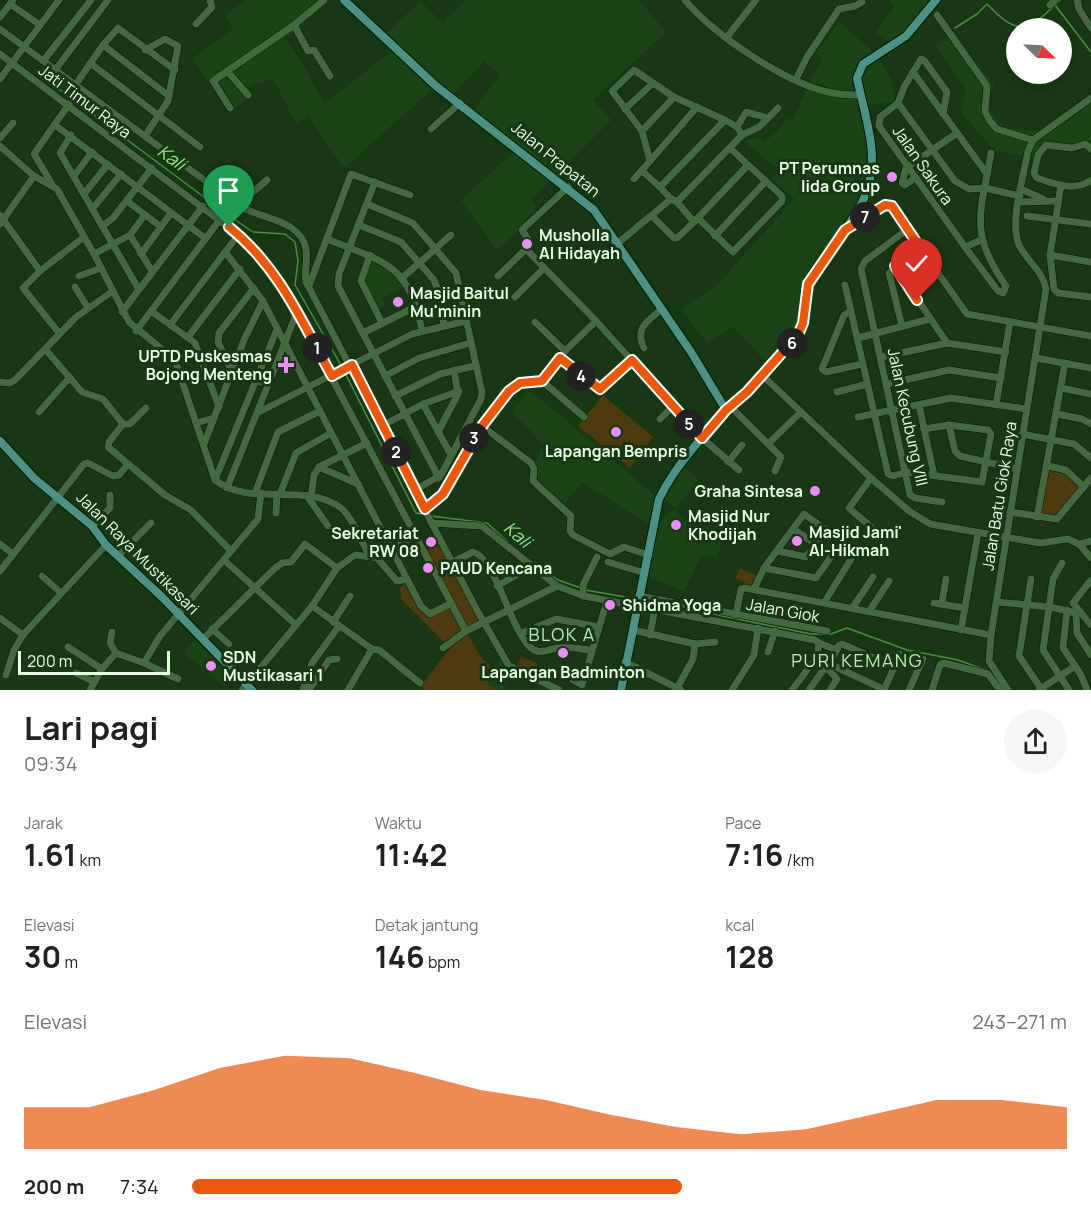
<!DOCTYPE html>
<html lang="id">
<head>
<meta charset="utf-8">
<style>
  body { margin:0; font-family:Manrope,sans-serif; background:#f6f6f6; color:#202124; height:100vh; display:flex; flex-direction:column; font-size:22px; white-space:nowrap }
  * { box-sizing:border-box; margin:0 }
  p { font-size:20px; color:#757577 }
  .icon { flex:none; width:33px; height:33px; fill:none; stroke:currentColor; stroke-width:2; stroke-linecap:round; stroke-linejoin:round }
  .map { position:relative; height:690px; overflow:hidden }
  .details { display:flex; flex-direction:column; background:#fff; flex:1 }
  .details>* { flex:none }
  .needle { width:39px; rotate:114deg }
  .controls { position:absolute; left:1006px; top:18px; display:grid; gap:12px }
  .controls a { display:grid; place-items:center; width:66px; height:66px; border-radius:50%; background:#fff; box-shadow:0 3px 9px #0003; font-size:30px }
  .scale { position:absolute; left:18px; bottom:15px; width:152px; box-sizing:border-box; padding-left:6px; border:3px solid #e7fbe5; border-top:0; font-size:16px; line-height:21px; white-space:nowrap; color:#e7fbe5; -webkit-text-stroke:4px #173813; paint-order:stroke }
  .pin { position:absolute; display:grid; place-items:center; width:51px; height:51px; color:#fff; margin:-62px -26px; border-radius:50% 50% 50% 0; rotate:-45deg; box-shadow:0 0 6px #0007 }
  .pin .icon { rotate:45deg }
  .km { position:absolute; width:30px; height:30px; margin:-15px; border-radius:50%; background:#222; color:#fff; font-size:16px; line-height:30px; text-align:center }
  .round { display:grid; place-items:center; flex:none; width:63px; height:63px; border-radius:32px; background:#f6f6f6 }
  .head { display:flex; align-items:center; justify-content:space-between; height:102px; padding:0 24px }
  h1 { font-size:33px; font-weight:700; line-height:45px }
  .stats { display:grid; grid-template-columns:repeat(3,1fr); gap:9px; height:102px; padding:6px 24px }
  .stats div { display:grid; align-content:center }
  .stats b { font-size:30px; font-weight:700 }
  .stats small { font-size:16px; font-weight:400 }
  .stats p { font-size:16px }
  .chart { height:168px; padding:12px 24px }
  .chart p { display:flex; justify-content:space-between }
  .chart svg { width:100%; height:108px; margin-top:6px; fill:#ea580c; opacity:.7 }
  ul { padding:0 24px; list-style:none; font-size:20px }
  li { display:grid; grid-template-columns:96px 72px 1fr; align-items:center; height:45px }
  li i { height:15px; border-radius:8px; background:#ea580c }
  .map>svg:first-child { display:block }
</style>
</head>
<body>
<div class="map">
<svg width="1091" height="690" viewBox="0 0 1091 690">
  <rect width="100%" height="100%" fill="#173813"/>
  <g fill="#1c4318">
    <path d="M246,0H330L285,38L304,66L324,104L393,50L381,39L420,1L443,24L465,0H639L666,32L593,100L611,120L532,199L539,212L497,250L461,200L520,146L474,109L500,75L484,61L453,95L438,84L344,168L308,116L296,124L273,79L251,85L242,92L248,99L230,111L192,59L233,29L225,15Z"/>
    <path d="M888,0H935L893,45L876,32L895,6Z"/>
    <path d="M839,22L877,55L890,77L896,102L863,105L873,152L864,200L807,284L804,324L772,368L733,327L707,343L681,309L716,286L794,199L771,179L781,171L744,141L760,138L763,142L776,133L787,118L793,120L814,73L823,60L816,53Z"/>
    <path d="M953,34L994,85L987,107L1004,127L1042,132L1091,95V142L1074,149L1047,143L1040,146L1034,158L995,151L961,112L966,89L936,46Z"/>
    <path d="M370,257L387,266L404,287L382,298L385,305L377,309L362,281Z"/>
    <path d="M530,390L659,499L653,527L582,482L563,505L535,480V463L544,446L512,411Z"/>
    <path d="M683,467L698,480L676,508L662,498Z"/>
    <path d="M674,509L687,523L721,546L716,558L705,554L700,558L684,591L648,577L659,523Z"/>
    <path d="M195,640L233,677L225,687L184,653Z"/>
    <path d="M501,658L510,673L503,690H496L488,684Z"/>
  </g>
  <g fill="#4e3a11">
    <path d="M603,395L653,437L630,468L578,426Z"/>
    <path d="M1048,466L1062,468L1084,487L1057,519L1037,517Z"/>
    <path d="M439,543L478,620L467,627L427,550Z"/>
    <path d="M740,568L758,576L753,587L735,578Z"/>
    <path d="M406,582L427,614L450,604L481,657L494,670L488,684L496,690H426L421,686L450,648L400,598L402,594L399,589Z"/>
    <path d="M521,657L537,663L531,676L516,669Z"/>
  </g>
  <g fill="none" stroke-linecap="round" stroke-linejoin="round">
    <g stroke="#50884a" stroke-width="1.5">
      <path d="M1060,0L1055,5L1091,52"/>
      <path d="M955,28L977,14L987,4C1014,32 1024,35 1053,7"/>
      <path d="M43,77L224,212"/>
      <path d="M228,215L253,232L285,234L295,242L298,261L295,285L342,367"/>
      <path d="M344,371L416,513L423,514"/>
      <path d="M431,516L487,523L508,542"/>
      <path d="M540,568L558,580L581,588"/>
      <path d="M585,590L637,599"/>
      <path d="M689,609L811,634H831L847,628L907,650L958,660L988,671"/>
    </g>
    <defs>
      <g id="minor">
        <path d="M685,0C714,35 788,85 833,93C842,95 852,95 861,95"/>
        <path d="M1077,0L1079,9L1091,28"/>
        <path d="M10,4L40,25"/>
        <path d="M1050,5L1055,0"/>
        <path d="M937,15L987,86L985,112L990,121L997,129L1033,140"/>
        <path d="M0,17L13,0"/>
        <path d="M196,24L212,7L210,0"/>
        <path d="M294,25L308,51L314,50L330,76"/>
        <path d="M0,29L238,205C259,219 301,219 306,249C308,260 304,271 306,282L478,612L509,666L559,690"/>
        <path d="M727,37L756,0"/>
        <path d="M103,45L169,96"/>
        <path d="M0,54L249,243L283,286L466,631L557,586L584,596L815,640L819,643L817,657L792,690"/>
        <path d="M44,60L91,0"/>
        <path d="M90,63L200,147"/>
        <path d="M56,69L108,0"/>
        <path d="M227,71L248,95"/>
        <path d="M913,72L987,174"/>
        <path d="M0,79L59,0"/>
        <path d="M796,79L807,57L839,9L855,6L862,2"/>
        <path d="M76,84L103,45L118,28L175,70"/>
        <path d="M898,103L880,117L879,126L965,247"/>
        <path d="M898,103L955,181L969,189L985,188L1020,196"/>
        <path d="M898,103L904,87L921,59L924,60L947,92L943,114"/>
        <path d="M230,108L213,81L294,25L324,0"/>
        <path d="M625,109L652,84"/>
        <path d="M55,125L205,238"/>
        <path d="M431,129L460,103"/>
        <path d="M642,131L674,97"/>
        <path d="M71,135L60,153L138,288"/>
        <path d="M742,135L759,127L778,108"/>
        <path d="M145,136L168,101L178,46L165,39L145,50"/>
        <path d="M0,138L13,123"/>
        <path d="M0,146L34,176L57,189L94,254L129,322L175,360L215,480C250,508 305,481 341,508C352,516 362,544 370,556L377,558L397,581L407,579"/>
        <path d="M1091,149L1085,144L1072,148L1046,145L1038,155L1034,173L1037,178C1054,184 1075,192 1091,180"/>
        <path d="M650,161L697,107"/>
        <path d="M642,171L660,187"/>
        <path d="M74,176L92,152"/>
        <path d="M915,178L905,185L902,183L906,168L957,133"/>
        <path d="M634,179L650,161L642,131L612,91L634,70L674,97L725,120"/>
        <path d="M375,182L339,274L338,286L439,478"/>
        <path d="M52,184L34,154L69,104"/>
        <path d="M1061,185L1050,255L1054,289L1058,293L1091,297"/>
        <path d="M568,187L522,230L531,244L526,249L596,321L702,438L739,470"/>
        <path d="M1021,189L1043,199"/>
        <path d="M84,194L108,164"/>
        <path d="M671,199L660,187L662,185L725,120L737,127"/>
        <path d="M127,201L161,227"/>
        <path d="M1019,202L1058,201"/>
        <path d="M367,204L413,223L456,273L482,392L481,399L441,475L415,490"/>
        <path d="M238,205L267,180"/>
        <path d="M93,208L121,174"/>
        <path d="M0,215L40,271L23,288L59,333"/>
        <path d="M652,216L674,238H677L694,222L677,202"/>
        <path d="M1027,216L1091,224"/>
        <path d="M698,218L733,252L782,201V196L748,165"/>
        <path d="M694,222L748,165L730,148"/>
        <path d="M0,224L34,176"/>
        <path d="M104,225L113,218L152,168"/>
        <path d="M359,225L401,242L434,280L440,296L444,326"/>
        <path d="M847,228L889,204L967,314L1091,336"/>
        <path d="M908,229L865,261L861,269L910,495L915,498L942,502"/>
        <path d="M130,235L152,271"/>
        <path d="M715,236L766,181"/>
        <path d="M327,239C383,262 410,263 422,331"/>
        <path d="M981,240L965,247L998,291L1003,293L1006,286C968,232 981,213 991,153"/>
        <path d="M618,243L671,199L677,202L742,135L737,127L746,112L768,118"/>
        <path d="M226,253L263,301L421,606L430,614L450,604"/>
        <path d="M94,254L130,235L144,216"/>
        <path d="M141,254L171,213"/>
        <path d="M370,255L361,281L382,323"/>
        <path d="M1050,255L1091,262"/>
        <path d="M895,266L947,343"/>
        <path d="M40,271L84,237"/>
        <path d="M79,276L101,268"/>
        <path d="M498,276L526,249"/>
        <path d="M401,279L451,235"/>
        <path d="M845,285L888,474L893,476L907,472L982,482L991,434L988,430L949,425L924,429"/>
        <path d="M309,286L351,174L410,195"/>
        <path d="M75,287L88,308"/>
        <path d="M254,288L219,333L218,342L230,368L261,382"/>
        <path d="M515,297L544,268"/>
        <path d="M151,311L195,343L219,407"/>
        <path d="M851,311L844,315L822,369L826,372L862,364"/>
        <path d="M122,312L203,206"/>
        <path d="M535,322L565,351"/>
        <path d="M170,325L238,235"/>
        <path d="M902,326L889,273L921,249"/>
        <path d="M136,331L234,201"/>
        <path d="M363,333L417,306"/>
        <path d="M188,337L240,269"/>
        <path d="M858,338L930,319"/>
        <path d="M644,348C634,328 648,321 662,309"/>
        <path d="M46,350L82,392L103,399L123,424L109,442L108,447L165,495L191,510L231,551"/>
        <path d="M882,357L947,343L1006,352"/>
        <path d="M560,358L600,389L632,360"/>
        <path d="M1036,358L1091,368"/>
        <path d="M762,375L871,478L909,511L930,524L1040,543L1068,539L1079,544L1091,541"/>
        <path d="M385,376L419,358L470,343"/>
        <path d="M542,381L584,417"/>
        <path d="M0,382L10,383L15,380L76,317L113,291"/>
        <path d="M887,384L949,370L1001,378"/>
        <path d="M1061,388L1091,394"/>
        <path d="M837,392L867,384"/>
        <path d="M395,396L440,374L474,366"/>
        <path d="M423,404L451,455"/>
        <path d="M919,405L934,475"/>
        <path d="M996,405L1010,322"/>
        <path d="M730,406L781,457L775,471"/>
        <path d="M39,412L70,377"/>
        <path d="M257,413L412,334L466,321"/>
        <path d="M1057,414L1082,419L1091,424"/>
        <path d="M858,417L951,398L1026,409"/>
        <path d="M660,419L673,406"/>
        <path d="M196,423L214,418"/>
        <path d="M123,424H130L146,408"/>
        <path d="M949,425L955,451L960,456L1017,469"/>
        <path d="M382,426L423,404L459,391"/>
        <path d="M482,426L531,463L534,469L533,481L571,516L570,531L573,535L610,554L624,547L649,555"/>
        <path d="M438,432L458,394L454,370"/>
        <path d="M1022,434L1074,444L1091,458"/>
        <path d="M204,444L244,340L263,301"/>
        <path d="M768,444L801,412"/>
        <path d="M728,462L742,445"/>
        <path d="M1048,466L1066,470L1084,487"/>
        <path d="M319,467L358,484"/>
        <path d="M871,478L849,508L878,533"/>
        <path d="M215,480L277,329"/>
        <path d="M227,488L297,312"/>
        <path d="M255,493L278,432L320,411"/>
        <path d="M280,494L296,453L331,433"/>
        <path d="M307,496L328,526"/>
        <path d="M311,497L314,475L319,467L367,443"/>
        <path d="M425,509L443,494L482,426L509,391L520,383L542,381L565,351L596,321"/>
        <path d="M1010,512L1057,519L1091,478"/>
        <path d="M276,513L277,494"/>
        <path d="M1037,517L1065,363"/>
        <path d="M432,523L482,526L557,586"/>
        <path d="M92,526L110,508V495"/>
        <path d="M793,529L816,544"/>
        <path d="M0,544L13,554"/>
        <path d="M1079,544L1091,558"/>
        <path d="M392,549L415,536"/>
        <path d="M778,551L806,557L827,529"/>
        <path d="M118,556L151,523"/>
        <path d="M224,560L296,625"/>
        <path d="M453,562L473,552C498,559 511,637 534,650C542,654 550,649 557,648C568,646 580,649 590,650"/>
        <path d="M608,562L645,573"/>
        <path d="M1062,563L1053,579L1043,650L1069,690"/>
        <path d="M764,568L816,578L843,540"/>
        <path d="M0,571L84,464L88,463L113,476L119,475L128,464"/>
        <path d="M42,576L61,593"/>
        <path d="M1031,579L1019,656L1042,690"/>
        <path d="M1091,580L1073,603L1091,625"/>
        <path d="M497,586L531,567"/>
        <path d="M754,589L764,568L804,514L856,551L824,603"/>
        <path d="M583,596V585L597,557"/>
        <path d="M639,596L827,631"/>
        <path d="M997,602L1050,607L1072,612L1076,614L1077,633L1091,655"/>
        <path d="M934,603L965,608"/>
        <path d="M944,604L942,602L946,579"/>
        <path d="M312,606L372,649L379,650L420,683"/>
        <path d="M853,607L873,577"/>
        <path d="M870,610L889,581"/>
        <path d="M1067,610L1063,648L1081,675L1087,690"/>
        <path d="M736,615L741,589L745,588L991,635"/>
        <path d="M0,618L23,635"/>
        <path d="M333,622L350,596"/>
        <path d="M212,629L229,644"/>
        <path d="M633,630L695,644L715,642"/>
        <path d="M961,630L978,533"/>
        <path d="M112,632L110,643L116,653"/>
        <path d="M522,633L556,619L599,627"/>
        <path d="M650,635L655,608"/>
        <path d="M203,639L274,569L282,563L291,562L305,544L337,568"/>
        <path d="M819,643L837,650"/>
        <path d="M68,647L102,669"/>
        <path d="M443,648L466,631"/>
        <path d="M768,652L775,631"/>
        <path d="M817,657L837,679L830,690"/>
        <path d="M625,662L681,690"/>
        <path d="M144,663L178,679"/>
        <path d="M76,673L95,682"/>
        <path d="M6,675L14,650L23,635L106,545"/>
        <path d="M573,680L582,685L607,601"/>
        <path d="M677,688L693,659L695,644"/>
        <path d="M90,690L102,669L116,653L144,663L160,636L258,519L261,493"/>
        <path d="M242,690L312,606L337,568L355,555L372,557"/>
        <path d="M303,690L312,663L339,626"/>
        <path d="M309,690L329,660L337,659"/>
        <path d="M348,690L372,649"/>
        <path d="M732,690L754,655L758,628"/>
        <path d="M809,690L826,666"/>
        <path d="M884,690L900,654"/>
        <path d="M885,690L834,666L832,660L839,645L842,644L895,667"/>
        <path d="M909,690L923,659"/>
        <path d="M932,690L940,665L944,663L988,674L1000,690"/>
        <path d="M1008,690L989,661L991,635L1046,289C1043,271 1026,260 1019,245C1009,222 1024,175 1028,151L1033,140L1091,98"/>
        <path d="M1039,690L1075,666"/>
      </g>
      <g id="major">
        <path d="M344,0L436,86L594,210L691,352L726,410"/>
        <path d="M0,441L34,478L92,526L106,545L162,597L252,690"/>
        <path d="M621,690L659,499C689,438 747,398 790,346C809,324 800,306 809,282C816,265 832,249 843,233C850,222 859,211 864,198C882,159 865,118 857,78L863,64L906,36L936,0"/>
      </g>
    </defs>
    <use href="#minor" stroke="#001e00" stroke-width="8"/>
    <use href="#major" stroke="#001e00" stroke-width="10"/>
    <use href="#minor" stroke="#466841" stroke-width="7"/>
    <use href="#major" stroke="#4b9185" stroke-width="8"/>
  </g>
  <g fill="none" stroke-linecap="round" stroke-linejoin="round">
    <defs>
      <path id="route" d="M229,227C279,267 302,322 332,376L352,365L425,509L443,494L482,426L509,391L520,383L542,381L560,358L600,389L632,360L702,438L726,410L747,392L798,335L803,323L808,284L845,230L885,205L892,206L921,249L895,266L917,300"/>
    </defs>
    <use href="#route" stroke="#fff" stroke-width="12"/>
    <use href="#route" stroke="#ea580c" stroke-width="8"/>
  </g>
  <g fill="#ec8cfb" stroke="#173813" stroke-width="2">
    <circle cx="892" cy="177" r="6"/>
    <circle cx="527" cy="244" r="6"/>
    <circle cx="398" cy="302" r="6"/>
    <path d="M283 356h6v6h6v6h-6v6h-6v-6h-6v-6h6z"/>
    <circle cx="616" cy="432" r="6"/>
    <circle cx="815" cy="491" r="6"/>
    <circle cx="676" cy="525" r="6"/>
    <circle cx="797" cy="541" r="6"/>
    <circle cx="431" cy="542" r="6"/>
    <circle cx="428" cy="568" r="6"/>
    <circle cx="610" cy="605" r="6"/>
    <circle cx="563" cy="653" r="6"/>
    <circle cx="211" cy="666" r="6"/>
  </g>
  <g text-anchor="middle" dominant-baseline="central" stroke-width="6" stroke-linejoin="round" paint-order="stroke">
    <g font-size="16" fill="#e7fbe5" stroke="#173813">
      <text transform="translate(85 101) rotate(37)">Jati Timur Raya</text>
      <text transform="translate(556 159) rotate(39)">Jalan Prapatan</text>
      <text transform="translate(923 165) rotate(55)">Jalan Sakura</text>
      <text transform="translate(908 417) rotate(78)">Jalan Kecubung VIII</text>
      <text transform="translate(999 496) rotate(-81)">Jalan Batu Giok Raya</text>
      <text transform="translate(138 553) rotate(45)">Jalan Raya Mustikasari</text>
      <text transform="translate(783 610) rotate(10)">Jalan Giok</text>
    </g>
    <g font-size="16" font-weight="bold" fill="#e7fbe5" stroke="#173813" text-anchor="start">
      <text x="880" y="168" text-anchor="end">PT Perumnas<tspan x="880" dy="18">Iida Group</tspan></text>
      <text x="539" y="235">Musholla<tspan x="539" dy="18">Al Hidayah</tspan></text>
      <text x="410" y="293">Masjid Baitul<tspan x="410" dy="18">Mu'minin</tspan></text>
      <text x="272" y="356" text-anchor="end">UPTD Puskesmas<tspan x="272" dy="18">Bojong Menteng</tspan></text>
      <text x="616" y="451" text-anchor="middle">Lapangan Bempris</text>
      <text x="803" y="491" text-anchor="end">Graha Sintesa</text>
      <text x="688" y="516">Masjid Nur<tspan x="688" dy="18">Khodijah</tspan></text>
      <text x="809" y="532">Masjid Jami'<tspan x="809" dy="18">Al-Hikmah</tspan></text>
      <text x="419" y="533" text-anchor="end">Sekretariat<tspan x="419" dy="18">RW 08</tspan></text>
      <text x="440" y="568">PAUD Kencana</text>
      <text x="622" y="605">Shidma Yoga</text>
      <text x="223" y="657">SDN<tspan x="223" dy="18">Mustikasari 1</tspan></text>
      <text x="563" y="672" text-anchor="middle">Lapangan Badminton</text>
    </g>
    <g font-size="18" font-style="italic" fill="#99e690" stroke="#173813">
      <text transform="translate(172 157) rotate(36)">Kali</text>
      <text transform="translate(518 534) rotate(41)">Kali</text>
    </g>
    <g font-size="18" letter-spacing="1.5" fill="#c0e7bb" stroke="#173813">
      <text x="562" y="634">BLOK A</text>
      <text x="857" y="660">PURI KEMANG</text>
    </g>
  </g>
</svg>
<div class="controls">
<a><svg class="needle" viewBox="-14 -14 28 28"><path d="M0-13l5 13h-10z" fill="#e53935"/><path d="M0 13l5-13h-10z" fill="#757577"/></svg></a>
</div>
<div class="scale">200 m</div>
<div class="pin" style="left:229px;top:227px;background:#1e9e55"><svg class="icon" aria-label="arrive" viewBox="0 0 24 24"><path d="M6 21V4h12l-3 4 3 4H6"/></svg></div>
<div class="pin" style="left:917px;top:300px;background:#d93025"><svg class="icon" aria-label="check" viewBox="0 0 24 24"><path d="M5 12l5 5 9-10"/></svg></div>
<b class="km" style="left:317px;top:348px">1</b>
<b class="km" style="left:396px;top:452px">2</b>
<b class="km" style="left:474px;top:438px">3</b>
<b class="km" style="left:581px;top:376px">4</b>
<b class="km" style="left:689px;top:424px">5</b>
<b class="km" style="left:792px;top:343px">6</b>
<b class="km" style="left:865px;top:217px">7</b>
</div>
<section class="details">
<div class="head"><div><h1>Lari pagi</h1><p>09:34</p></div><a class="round"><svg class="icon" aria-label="share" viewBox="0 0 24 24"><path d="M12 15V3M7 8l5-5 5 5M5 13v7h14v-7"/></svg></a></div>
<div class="stats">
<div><p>Jarak</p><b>1.61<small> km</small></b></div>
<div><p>Waktu</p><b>11:42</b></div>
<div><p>Pace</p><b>7:16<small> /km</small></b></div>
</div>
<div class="stats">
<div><p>Elevasi</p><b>30<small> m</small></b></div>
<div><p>Detak jantung</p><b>146<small> bpm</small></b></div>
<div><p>kcal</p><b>128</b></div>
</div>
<div class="chart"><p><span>Elevasi</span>243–271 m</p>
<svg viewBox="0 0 160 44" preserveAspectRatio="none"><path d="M0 44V27L10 27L20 20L30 11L40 6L50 7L60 13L70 20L80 24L90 30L100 35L110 38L120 36L130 30L140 24L150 24L160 27V44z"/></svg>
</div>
<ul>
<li><b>200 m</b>7:34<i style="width:56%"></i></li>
</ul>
</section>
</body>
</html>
